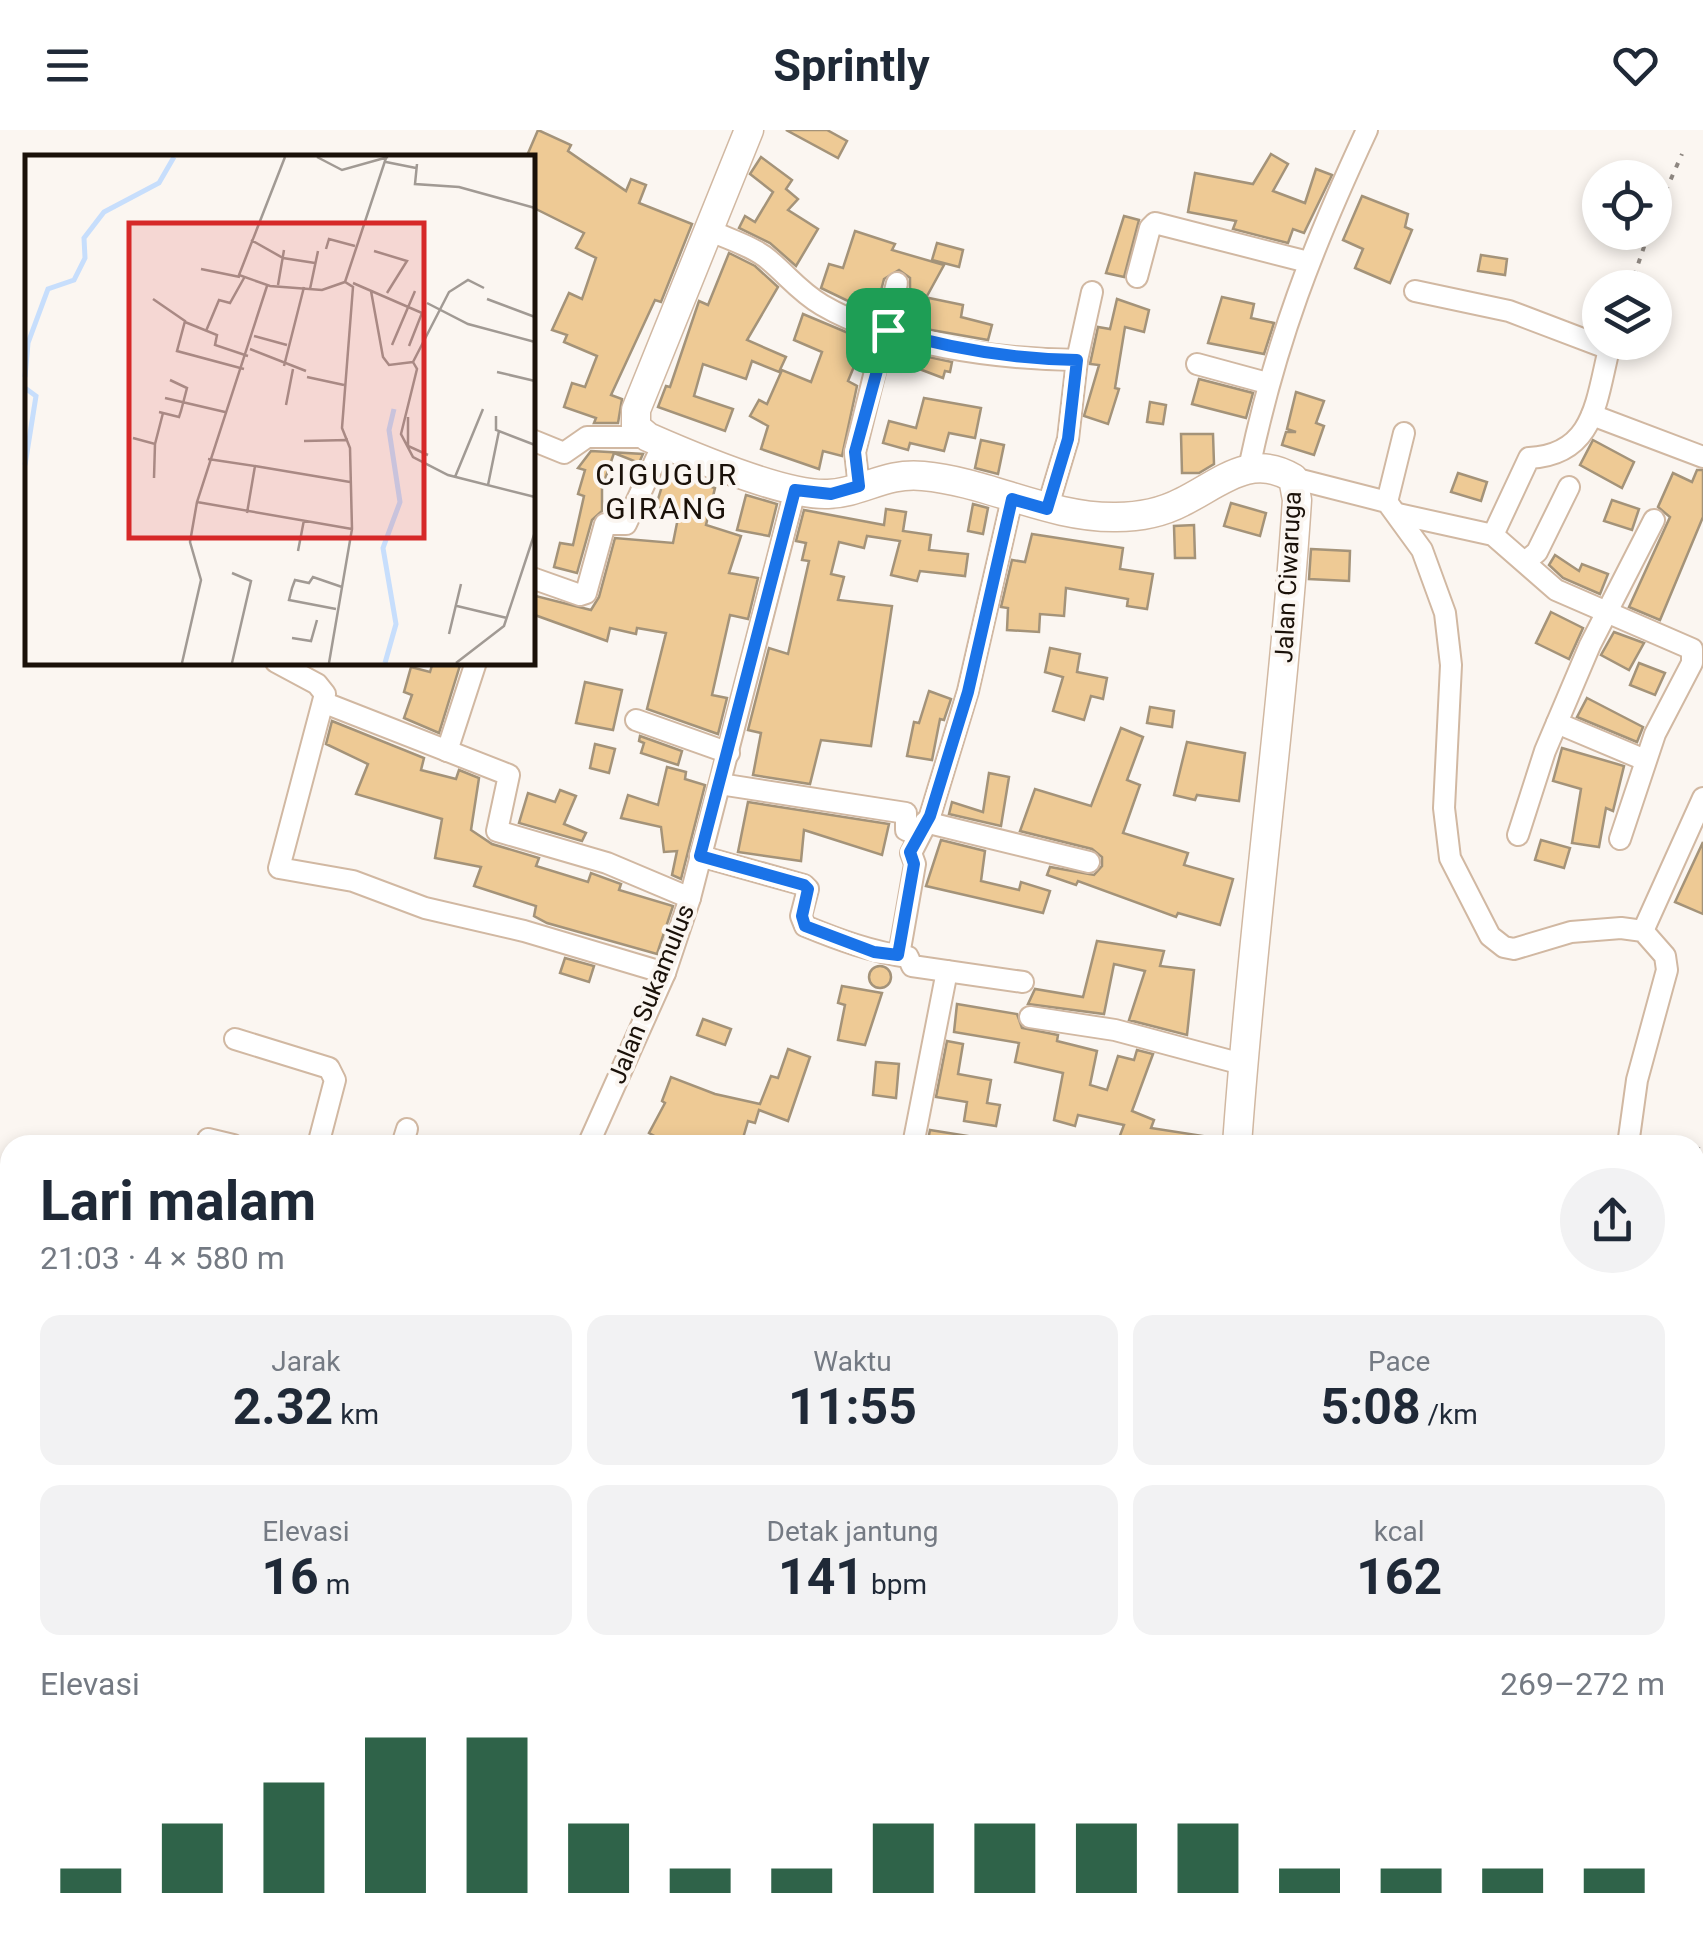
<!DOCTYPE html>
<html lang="id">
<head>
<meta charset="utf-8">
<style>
  body { margin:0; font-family:Roboto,sans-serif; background:#f2f2f3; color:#1f2937; height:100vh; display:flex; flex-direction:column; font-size:38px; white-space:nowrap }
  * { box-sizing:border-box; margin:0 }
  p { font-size:32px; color:#747a83 }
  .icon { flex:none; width:55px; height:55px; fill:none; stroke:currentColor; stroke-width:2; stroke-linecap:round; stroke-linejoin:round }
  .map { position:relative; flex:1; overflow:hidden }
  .sheet { position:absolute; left:0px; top:1005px; width:1705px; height:812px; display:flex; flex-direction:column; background:#fff; border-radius:30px 30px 0 0; box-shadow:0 5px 15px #0003 }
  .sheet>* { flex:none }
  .tools { position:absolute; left:1582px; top:30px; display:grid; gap:20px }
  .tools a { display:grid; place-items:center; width:90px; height:90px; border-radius:50%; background:#fff; box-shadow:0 5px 15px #0003; font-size:50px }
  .pin { position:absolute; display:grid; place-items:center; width:85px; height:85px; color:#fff; margin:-42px; border-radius:20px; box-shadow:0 5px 15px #0006 }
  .round { display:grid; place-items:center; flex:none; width:105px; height:105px; border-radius:52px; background:#f2f2f3 }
  .headline { display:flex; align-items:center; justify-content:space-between; height:170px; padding:0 40px }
  h1 { font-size:55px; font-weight:700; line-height:75px }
  .metrics { display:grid; grid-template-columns:repeat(3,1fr); gap:15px; height:170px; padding:10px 40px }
  .metrics div { display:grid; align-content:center; border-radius:20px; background:#f2f2f3; text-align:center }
  .metrics b { font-size:50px; font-weight:700 }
  .metrics small { font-size:28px; font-weight:400 }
  .metrics p { font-size:28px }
  .chart { height:280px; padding:20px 40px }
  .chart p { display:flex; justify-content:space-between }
  .chart svg { width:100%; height:180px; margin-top:10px; stroke:#2f6349; stroke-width:6 }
  header { display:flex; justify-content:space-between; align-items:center; height:130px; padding:0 40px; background:#fff; font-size:45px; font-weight:700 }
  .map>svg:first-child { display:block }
</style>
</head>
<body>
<header><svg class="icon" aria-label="menu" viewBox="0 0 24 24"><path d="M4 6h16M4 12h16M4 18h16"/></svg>Sprintly<svg class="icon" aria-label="heart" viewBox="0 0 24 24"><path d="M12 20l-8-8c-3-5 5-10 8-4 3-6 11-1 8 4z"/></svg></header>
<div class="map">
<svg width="1703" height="1817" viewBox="0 0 1703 1817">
  <rect width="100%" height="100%" fill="#fbf6f1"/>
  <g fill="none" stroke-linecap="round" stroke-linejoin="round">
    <path stroke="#c7defc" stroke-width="6" d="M1475,1817L1480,1808"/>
  </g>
  <g fill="#eeca95" stroke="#a49379" stroke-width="2.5">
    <path d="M538,0L571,15L568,21L626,61L631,49L646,55L639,73L692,94L661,172L655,170L611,265L622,269L618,293H594L596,288L564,277L572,253L585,257L597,226L564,212L567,205L552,200L569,163L582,169L596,128L576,118L584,103L532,77V28H526Z"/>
    <path d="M786,0H827L847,11L838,28Z"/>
    <path d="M1271,24L1288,34L1273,61L1305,73L1316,39L1332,45L1304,103L1293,99L1288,113L1233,99L1236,91L1188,82L1195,43L1253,54Z"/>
    <path d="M761,27L792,50L786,59L798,69L788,80L818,99L796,136L770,113L739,98L745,86L755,92L773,62L750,44Z"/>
    <path d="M1362,66L1408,84L1405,97L1412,100L1390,153L1355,138L1363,119L1343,110Z"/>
    <path d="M1124,86L1139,90L1124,147L1106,143Z"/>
    <path d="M855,101L895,114L892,120L944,135L927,166L910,160V148L899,140L884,149L875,184L821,158L829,134L843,138Z"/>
    <path d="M937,113L963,120L959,137L932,130Z"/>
    <path d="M729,123L755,136L778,157L747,210L786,227L779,242L752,231L746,249L703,234L694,266L733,279L725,301L658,277L666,256L670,257L699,171L708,175Z"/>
    <path d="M1481,125L1507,129L1505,145L1478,141Z"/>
    <path d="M1222,167L1254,174L1251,188L1274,193L1264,224L1208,213Z"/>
    <path d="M929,168L963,175L961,187L992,195L988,210L920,198Z"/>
    <path d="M1117,169L1149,180L1144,202L1125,197L1115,258L1119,259L1108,294L1084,286L1099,235L1090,234L1098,197L1110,199Z"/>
    <path d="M803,184L865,210L848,251L857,256L842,326L823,321L819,339L761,319L768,296L750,286L759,270L767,274L782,240L811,252L822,222L794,210Z"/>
    <path d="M896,220L952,232L950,242L945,241L943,248L893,229Z"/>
    <path d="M1199,249L1253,263L1246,288L1192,274Z"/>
    <path d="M1296,262L1324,271L1316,293L1324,296L1314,325L1282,315L1286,302H1296L1287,299Z"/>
    <path d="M924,268L981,278L975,308L949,303L944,321L910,313L908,320L883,313L889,291L916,298Z"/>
    <path d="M1150,272L1166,275L1163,294L1147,292Z"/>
    <path d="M1181,304H1213L1214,334L1199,343H1182Z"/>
    <path d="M981,310L1004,315L998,344L975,338Z"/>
    <path d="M1593,310L1634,332L1622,358L1580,335Z"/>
    <path d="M591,321L643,324L639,333L614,323L602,358V381L592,390L577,443L554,437L560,413L573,415L584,366L578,364L585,340L578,338Z"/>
    <path d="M1697,340H1703V387L1660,490L1629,477L1670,387L1658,377L1673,343L1692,352Z"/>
    <path d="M666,343L715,358L706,395L741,406L729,443L758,448L748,489L730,485L712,565L727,568L718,604L647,579L666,503L637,498L636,504L610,498L607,511L532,484V465L591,480L599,467L615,408L673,413L679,383L656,376Z"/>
    <path d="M1458,343L1487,352L1481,371L1451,362Z"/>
    <path d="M746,365L777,374L769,406L737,400Z"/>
    <path d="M1612,370L1639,379L1632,400L1604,391Z"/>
    <path d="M1231,373L1266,383L1260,406L1224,396Z"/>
    <path d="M973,374L988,378L983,404L968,401Z"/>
    <path d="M886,379L906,382L903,401L931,405L929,420L968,424L965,446L920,441L917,451L891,445L900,411L867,406L864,418L839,412L831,444L844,447L838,470L892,476L871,616L821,610L810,654L753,645L761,603L748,600L769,518L788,524L809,431L802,430L806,413L796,411L804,380L884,395Z"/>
    <path d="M1194,395L1195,428H1175L1174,396Z"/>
    <path d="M1032,404L1123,418L1120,439L1153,444L1147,479L1127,476L1128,469L1066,458L1064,486L1040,484L1039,502L1007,500L1008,478L1001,477L1012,430L1025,432Z"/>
    <path d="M1311,419L1350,421L1349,451L1309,449Z"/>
    <path d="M1555,425L1579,441L1582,434L1608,444L1600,464L1563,448L1549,435Z"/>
    <path d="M1551,482L1583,498L1569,529L1536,513Z"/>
    <path d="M1614,502L1644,513L1629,540L1601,525Z"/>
    <path d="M1050,518L1080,524L1077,542L1107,548L1103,569L1091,566L1084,590L1053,581L1063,547L1045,542Z"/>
    <path d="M433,532H461L439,603L404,588L412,565L404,562L411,537L430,542Z"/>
    <path d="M1639,533L1665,543L1655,565L1630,555Z"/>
    <path d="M585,552L622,560L613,600L576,593Z"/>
    <path d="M929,561L951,569L944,590L940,589L932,630L907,626L914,592L919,593Z"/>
    <path d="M1587,568L1643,597L1637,612L1577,587Z"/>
    <path d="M1150,577L1174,581L1172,597L1147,593Z"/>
    <path d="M332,591L424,628L421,640L456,649L459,640L479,648L471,700L492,714L539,728L536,736L588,752L591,743L621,754L619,760L673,776L657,824L547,793L534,786L536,776L474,756L481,737L435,728L442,689L356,664L368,634L326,614Z"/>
    <path d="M1121,598L1143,607L1127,650L1140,655L1123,703L1188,723L1184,735L1233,749L1220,795L1178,783L1176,787L1078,751L1076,755L1047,745L1050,737L1094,745L1102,736V727L1092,719L1020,701L1035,659L1091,676Z"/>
    <path d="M640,606L682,621L678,635L641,623L644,613L639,611Z"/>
    <path d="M1187,612L1245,623L1239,671L1197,665L1195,670L1174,665Z"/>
    <path d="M595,614L615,619L609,643L590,638Z"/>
    <path d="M1562,618L1624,636L1613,681L1606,678L1599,717L1572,713L1581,659L1553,651Z"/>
    <path d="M667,637L686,642L685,649L705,655L681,749L672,745L677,721L664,722L661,697L621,688L628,665L658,675Z"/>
    <path d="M989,643L1009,647L1001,696L949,684L952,672L983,682Z"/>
    <path d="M560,660L576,666L564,694L586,703L582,711L519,693L528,663L555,672Z"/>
    <path d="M748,672L889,694L882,725L804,700L801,731L738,722Z"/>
    <path d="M941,710L985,721L981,751L1019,760L1021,752L1050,761L1043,783L926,756Z"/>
    <path d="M1541,710L1570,718L1564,738L1535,730Z"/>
    <path d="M1703,712V784L1675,772Z"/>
    <path d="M1097,811L1164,821L1160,836L1194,840L1187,905L1129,890L1145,841L1114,834L1104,884L1028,874L1035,859L1083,867Z"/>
    <path d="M565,828L594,836L589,852L560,843Z"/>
    <circle cx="880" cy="847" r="11"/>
    <path d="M842,856L882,863L865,915L838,910L845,875L838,873Z"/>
    <path d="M957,874L1017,884L1022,898L1058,905L1057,911L1097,921L1090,955L1107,960L1118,926L1134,930L1137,920L1153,924L1132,981L1154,990L1151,998L1203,1006V1015H1135L1119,1008L1124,995L1078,985L1075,996L1054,990L1063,943L1015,932L1019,913L954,902Z"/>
    <path d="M703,889L731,899L725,915L697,905Z"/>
    <path d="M947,911L963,914L958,944L991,950L987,973L1000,975L996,996L964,991L967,972L936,967Z"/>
    <path d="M788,919L810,927L788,991L759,980L755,993L748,991L741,1015H689L676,1007L671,1015L649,1003L665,973L662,971L671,947L715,964L760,974L771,946L778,948Z"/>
    <path d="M876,932L899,934L896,968L873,965Z"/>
    <path d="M930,1000L968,1006L967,1015H927Z"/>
  </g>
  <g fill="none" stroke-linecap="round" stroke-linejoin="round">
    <defs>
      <g id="minor">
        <path d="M707,99C727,109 753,116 769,130C788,146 800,162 822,175C892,216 997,229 1077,230"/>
        <path d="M1137,147L1150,98L1155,93L1308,132"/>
        <path d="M1415,161L1509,181L1609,219C1596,272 1594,325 1529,328L1493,405"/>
        <path d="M1197,234L1267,253"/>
        <path d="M1592,285L1703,327"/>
        <path d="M532,310L564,323L587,307H648"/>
        <path d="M1249,338C1276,210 1312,118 1367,0"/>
        <path d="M1293,348L1387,372L1422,420L1445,483L1451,535L1444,678L1450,728L1490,806L1504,817L1514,819L1571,802L1621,798L1643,801L1665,826L1667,840L1637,950L1628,1015"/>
        <path d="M859,357L855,322L897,153"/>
        <path d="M1387,372L1404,303"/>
        <path d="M1047,379L1068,309L1077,230L1092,162"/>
        <path d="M1398,384L1493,405L1556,460L1692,519V533L1655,604L1620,709"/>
        <path d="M1526,431L1537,422L1569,357"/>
        <path d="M532,448L580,465L586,463L605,394H626L663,314"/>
        <path d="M276,532L317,554L325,564L279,738L353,751L425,778L524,801L665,843"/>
        <path d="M325,573L509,645L497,701L607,733L690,768"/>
        <path d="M636,590L729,623"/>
        <path d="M1557,593L1645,630"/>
        <path d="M447,621L476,532"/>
        <path d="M720,654L906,683V700L917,704"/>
        <path d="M925,692L1089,732"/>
        <path d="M1518,705L1545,621L1590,515L1654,390"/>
        <path d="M700,726L804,755L808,759L801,786L805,796C839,810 872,822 908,827L912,836L1023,852"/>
        <path d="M1643,801L1703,668"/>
        <path d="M899,825L915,734L911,723L930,686L968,561L1012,369"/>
        <path d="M1030,887L1115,900L1242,934"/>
        <path d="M235,909L329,938L335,950L318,1015"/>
        <path d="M208,1009L233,1015"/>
        <path d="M402,1015L407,999"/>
        <path d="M588,1015L665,843L690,768L795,361"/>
        <path d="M913,1015L947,841"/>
        <path d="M1695,1077L1703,1079"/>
        <path d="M1695,1182L1703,1184"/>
        <path d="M1695,1260L1703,1262"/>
        <path d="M1695,1331L1703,1334"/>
        <path d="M1695,1382L1703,1384"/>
        <path d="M198,1814L207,1817"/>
        <path d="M356,1817L357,1808"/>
        <path d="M992,1817L994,1808"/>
      </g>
      <g id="tertiary">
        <path d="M749,0L636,280V297L648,307C689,325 784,366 828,364C862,363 885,342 923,346C989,352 1049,388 1116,387C1140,387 1161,383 1182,372C1219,354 1250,322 1293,348L1297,370C1283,585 1252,799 1237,1015"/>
        <path d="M1285,1817L1286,1808"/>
      </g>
    </defs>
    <use href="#minor" stroke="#d1b8a2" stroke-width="24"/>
    <use href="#tertiary" stroke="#d1b8a2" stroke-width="31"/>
    <g stroke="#8e8781" stroke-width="4" stroke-dasharray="5 8" stroke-linecap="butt">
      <path d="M1655,85L1682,24"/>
      <path d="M1630,158L1649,102"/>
      <path d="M1648,1010L1676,1015"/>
      <path d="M1695,1018L1703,1020"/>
    </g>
    <use href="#minor" stroke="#fff" stroke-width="20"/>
    <use href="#tertiary" stroke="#fff" stroke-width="28"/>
  </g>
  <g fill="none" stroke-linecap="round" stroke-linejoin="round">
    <defs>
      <path id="route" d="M888,200C951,219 1011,229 1077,230L1068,309L1047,379L1012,369L968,562L930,686L910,722L914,734L898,825L874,822L805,796L802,786L808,759L804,755L700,726L795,360L831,364L859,356L855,322Z"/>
    </defs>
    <use href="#route" stroke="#fff" stroke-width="20"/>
    <use href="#route" stroke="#1a73e8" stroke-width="12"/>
  </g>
  <g text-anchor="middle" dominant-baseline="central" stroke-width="8" stroke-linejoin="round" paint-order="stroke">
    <g font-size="25" fill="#1a1109" stroke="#fbf6f1">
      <text transform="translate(1288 447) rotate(-87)">Jalan Ciwaruga</text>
      <text transform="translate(651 864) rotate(-68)">Jalan Sukamulus</text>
    </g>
    <g font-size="30" letter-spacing="2.5" fill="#1a1109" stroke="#fbf6f1">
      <text x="667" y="344">CIGUGUR<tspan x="667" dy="34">GIRANG</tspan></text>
    </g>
  </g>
  <g transform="translate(25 25)">
    <rect width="510" height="510" fill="#fbf6f1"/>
    <path fill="none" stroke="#c7defc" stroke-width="5" d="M0,222L3,188L23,134L49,125L60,103L59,83L79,57L134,28L149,2M0,233L11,241L0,310M360,508L371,469L358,393L375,347L364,275L369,254"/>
    <path fill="none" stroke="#a19a94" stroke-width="2.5" d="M260,2L214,120L245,131L297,135L320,127L328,132L317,273L325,293L327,374L304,508M292,2L317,15L363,2M361,7L391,13M392,9L390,29L434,32L510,53M226,85L258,103L290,108M301,94L304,84L330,91M349,96L382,106L362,138M176,114L215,122M320,127L361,3M328,128L397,158L384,191M253,130L259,95M285,134L293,96M346,136L358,202L364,210L388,207M128,144L160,166L152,196L219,214M462,144L510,162M402,148L443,169L510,187M160,167L192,180L190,190L223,201M181,176L194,145L205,148L219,123M229,181L262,190M367,190L390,136M225,194L281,216M388,207L392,214L376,279L388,302L423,320L510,342M388,207L424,137L443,125L459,133M259,211L279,132M472,217L510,226M282,222L319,230M140,243L200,257M261,250L268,214M134,257L154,262L156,256L162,233L145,225M471,261V275L510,290M383,262V291L403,300M108,283L130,289L138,258M279,286L323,285M183,304L230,311L222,358M230,311L325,327M430,322L458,254M129,323L130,289M463,330L474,276M172,347L327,374M273,396L279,365M207,418L226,426L207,508M432,451L482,463M311,454L264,445L267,433L270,425L284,428L288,422L317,432M424,479L436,429M267,483L286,486L292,465M157,508L176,425L165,387L172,347L242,131M431,508L479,471L510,377"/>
    <path fill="#d62828" fill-opacity="0.15" stroke="#d62828" stroke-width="5" d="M104,68H399V383H104Z"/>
    <rect width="510" height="510" fill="none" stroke="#1a1109" stroke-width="5"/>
  </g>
</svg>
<div class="tools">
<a><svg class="icon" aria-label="locate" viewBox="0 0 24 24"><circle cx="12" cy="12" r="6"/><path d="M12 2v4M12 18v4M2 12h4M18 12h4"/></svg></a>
<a><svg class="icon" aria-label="layers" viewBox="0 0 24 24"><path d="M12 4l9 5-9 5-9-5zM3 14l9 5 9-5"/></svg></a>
</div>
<div class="pin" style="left:888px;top:200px;background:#1e9e55"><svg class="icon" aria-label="arrive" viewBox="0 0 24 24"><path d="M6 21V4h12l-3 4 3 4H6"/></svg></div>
<section class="sheet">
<div class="headline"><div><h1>Lari malam</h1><p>21:03 · 4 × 580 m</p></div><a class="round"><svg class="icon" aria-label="share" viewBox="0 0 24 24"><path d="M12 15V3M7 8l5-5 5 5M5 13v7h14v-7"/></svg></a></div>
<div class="metrics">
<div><p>Jarak</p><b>2.32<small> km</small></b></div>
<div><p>Waktu</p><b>11:55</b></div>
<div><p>Pace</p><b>5:08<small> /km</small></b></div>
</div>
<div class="metrics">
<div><p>Elevasi</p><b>16<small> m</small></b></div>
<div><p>Detak jantung</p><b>141<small> bpm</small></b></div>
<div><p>kcal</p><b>162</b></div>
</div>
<div class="chart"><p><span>Elevasi</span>269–272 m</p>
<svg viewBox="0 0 160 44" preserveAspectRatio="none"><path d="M5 44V38M15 44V27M25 44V17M35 44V6M45 44V6M55 44V27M65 44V38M75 44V38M85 44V27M95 44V27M105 44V27M115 44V27M125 44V38M135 44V38M145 44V38M155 44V38"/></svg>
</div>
</section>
</div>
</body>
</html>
